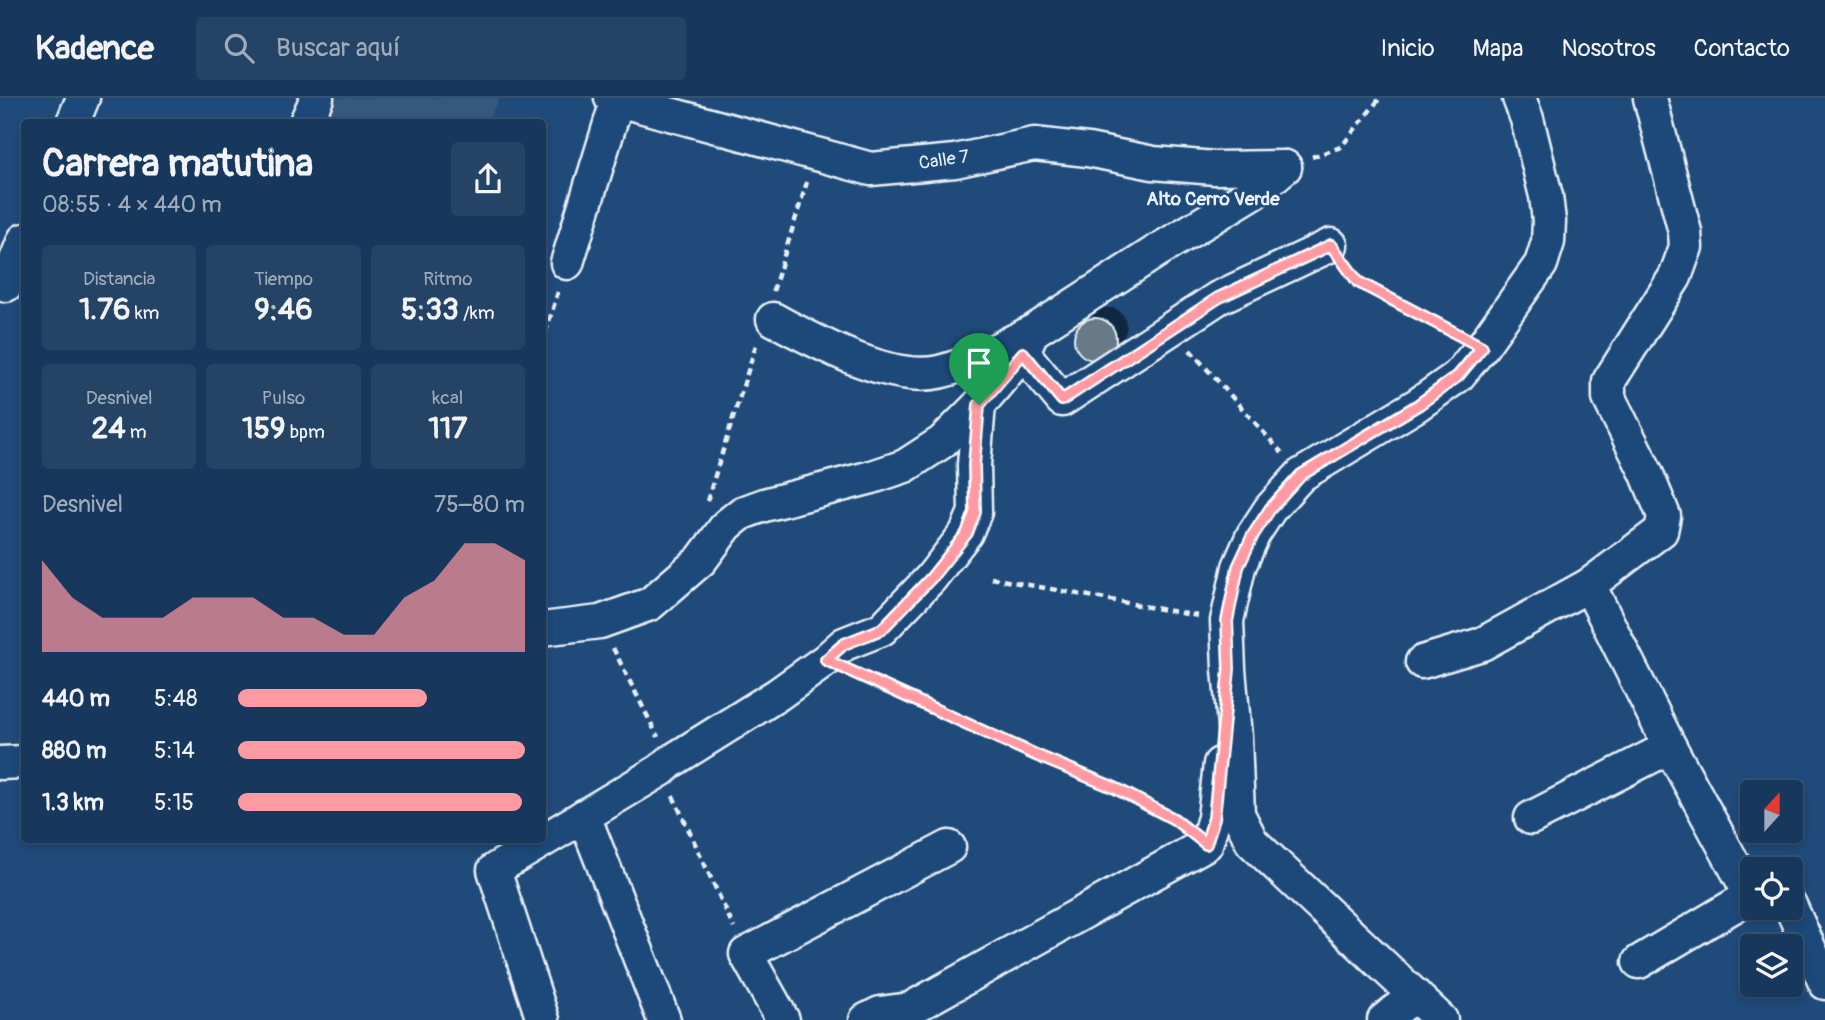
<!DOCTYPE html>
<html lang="es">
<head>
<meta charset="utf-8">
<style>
  body { margin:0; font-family:Pangolin,sans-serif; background:#244365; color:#f1f3f6; height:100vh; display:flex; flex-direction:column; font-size:26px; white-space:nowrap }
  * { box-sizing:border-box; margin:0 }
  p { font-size:23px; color:#9eacbb }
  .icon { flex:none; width:38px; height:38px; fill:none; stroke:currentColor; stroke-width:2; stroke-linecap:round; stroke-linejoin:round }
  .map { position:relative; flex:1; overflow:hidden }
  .details { position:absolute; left:21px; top:21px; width:525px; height:724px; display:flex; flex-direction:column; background:#17385c; border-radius:7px; box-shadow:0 4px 10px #0003,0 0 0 2px #365272 }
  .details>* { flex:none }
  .needle { width:46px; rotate:21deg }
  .controls { position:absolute; left:1740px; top:682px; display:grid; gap:14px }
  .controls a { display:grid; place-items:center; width:63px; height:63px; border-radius:7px; background:#17385c; box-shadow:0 4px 10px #0003,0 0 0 2px #365272; font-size:35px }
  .pin { position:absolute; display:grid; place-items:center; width:60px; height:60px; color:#fff; margin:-72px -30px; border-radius:50% 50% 50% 0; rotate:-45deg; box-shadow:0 0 7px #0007 }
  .pin .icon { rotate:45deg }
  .round { display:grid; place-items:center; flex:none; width:74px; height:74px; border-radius:7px; background:#244365 }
  .head { display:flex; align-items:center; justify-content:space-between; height:119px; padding:0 21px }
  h1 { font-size:38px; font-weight:700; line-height:52px }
  .metrics { display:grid; grid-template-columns:repeat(3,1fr); gap:10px; height:119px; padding:7px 21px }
  .metrics div { display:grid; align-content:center; border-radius:7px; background:#244365; text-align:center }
  .metrics b { font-size:30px; font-weight:700 }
  .metrics small { font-size:19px; font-weight:400 }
  .metrics p { font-size:19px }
  .chart { height:196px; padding:14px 21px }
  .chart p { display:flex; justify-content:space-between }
  .chart svg { width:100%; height:126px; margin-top:7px; fill:#ff9aa2; opacity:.7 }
  ul { padding:0 21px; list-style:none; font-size:23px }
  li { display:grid; grid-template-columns:112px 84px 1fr; align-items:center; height:52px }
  li i { height:18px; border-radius:9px; background:#ff9aa2 }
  header { display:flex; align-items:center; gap:42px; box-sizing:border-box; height:98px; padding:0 35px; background:#17385c; border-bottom:2px solid #365272 }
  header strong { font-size:33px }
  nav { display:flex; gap:38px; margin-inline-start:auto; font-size:24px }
  .search { width:490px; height:63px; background:#244365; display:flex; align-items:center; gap:18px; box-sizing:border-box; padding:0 24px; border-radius:7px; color:#9eacbb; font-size:26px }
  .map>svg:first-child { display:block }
</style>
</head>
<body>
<header>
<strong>Kadence</strong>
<div class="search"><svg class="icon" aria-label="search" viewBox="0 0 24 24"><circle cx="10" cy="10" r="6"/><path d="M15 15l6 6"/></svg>Buscar aquí</div>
<nav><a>Inicio</a><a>Mapa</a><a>Nosotros</a><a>Contacto</a></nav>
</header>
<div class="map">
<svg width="1825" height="922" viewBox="0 0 1825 922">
  <rect width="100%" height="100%" fill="#1f4a7a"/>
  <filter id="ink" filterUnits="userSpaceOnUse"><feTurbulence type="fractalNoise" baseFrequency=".0143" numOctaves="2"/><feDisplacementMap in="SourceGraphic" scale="14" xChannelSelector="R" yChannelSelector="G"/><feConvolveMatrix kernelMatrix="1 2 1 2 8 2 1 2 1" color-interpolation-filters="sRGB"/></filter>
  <g filter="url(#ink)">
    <path fill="#35587e" d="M336,0H500L487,24H324Z"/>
    <path fill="#0007" d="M1101,210H1114L1119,213L1124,218L1127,230L1123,241L1107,257L1094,261L1082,256L1076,244L1078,231Z"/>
    <circle fill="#677987" stroke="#e8f1f8" stroke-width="2" cx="1095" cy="241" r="21"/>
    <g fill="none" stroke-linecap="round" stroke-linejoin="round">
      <defs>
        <g id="minor">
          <path d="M611,0L871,71L955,63L1034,46L1088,52L1153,65L1215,70L1285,69"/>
          <path d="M73,24L83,0"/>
          <path d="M306,24L317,0"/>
          <path d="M567,165L618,0"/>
          <path d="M6,187L24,142"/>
          <path d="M773,221C815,243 890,285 939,274C972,266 1001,249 1032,234"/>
          <path d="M1023,255L1062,302L1218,200L1331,147"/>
          <path d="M1589,487L1670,649L1751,798"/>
          <path d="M542,531L600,524L650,506L701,462L727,427L742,415L764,407L872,379L905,368L942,344L979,307L1023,255L1032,234L1157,153L1259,91L1285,69"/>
          <path d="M1422,564L1482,546L1589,487L1661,433L1664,418L1646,374L1609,300V283L1675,179L1686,149L1685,134L1650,0"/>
          <path d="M0,665L24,664"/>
          <path d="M584,718L664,922"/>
          <path d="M1531,720L1670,649"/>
          <path d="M1790,807L1825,885"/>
          <path d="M1639,864L1752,797"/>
          <path d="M543,922L494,772L661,672L670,664L777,597L826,562L844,546L882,531L931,480L966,435L975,414L974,367L979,307"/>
          <path d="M783,922L746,856L949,749"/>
          <path d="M866,922L880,915L910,911L1206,746L1214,720L1220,666"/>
          <path d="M1384,922L1415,897"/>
          <path d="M1441,922L1252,744L1238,716L1235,639L1229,571L1227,523L1239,469L1253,437L1270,411L1301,377L1417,307L1458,278L1482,249L1541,166L1548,144L1549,123L1546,98L1527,21L1519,0"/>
        </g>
      </defs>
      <use href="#minor" stroke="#e8f1f8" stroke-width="37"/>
      <g stroke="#e8f1f8" stroke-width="4.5" stroke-dasharray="7 5" stroke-linecap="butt">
        <path d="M1312,59L1341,49L1380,0"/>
        <path d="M1348,171L1358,184L1457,236"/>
        <path d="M773,193L807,84"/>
        <path d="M542,246L558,194"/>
        <path d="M1190,252L1282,355"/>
        <path d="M707,403L757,244"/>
        <path d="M991,480L1198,518"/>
        <path d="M613,550L658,639"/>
        <path d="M856,576C916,603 976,631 1036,658C1084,679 1139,693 1181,726"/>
        <path d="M673,698L734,830"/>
      </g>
      <use href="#minor" stroke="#1f4a7a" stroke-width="32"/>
    </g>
  </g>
  <g fill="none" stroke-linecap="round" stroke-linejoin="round" filter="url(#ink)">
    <defs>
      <path id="route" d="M1331,147L1358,184L1482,249L1458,278L1418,307L1301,377L1270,411L1253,437L1238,469L1227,523L1229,571L1214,720L1206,746L1174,721L1115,690L1038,658L826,562L844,546L882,531L931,480L967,435L975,414L974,367L979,307L1023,255L1062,302L1218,200Z"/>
    </defs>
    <use href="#route" stroke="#fff" stroke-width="14"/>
    <use href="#route" stroke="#ff9aa2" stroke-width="9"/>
  </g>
  <g text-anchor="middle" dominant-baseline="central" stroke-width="5" stroke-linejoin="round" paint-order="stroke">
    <g font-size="18" fill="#e8f1f8" stroke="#1f4a7a">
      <text transform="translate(944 62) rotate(-8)">Calle 7</text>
    </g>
    <g font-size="19" font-weight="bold" fill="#e8f1f8" stroke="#1f4a7a">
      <text x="1213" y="101">Alto Cerro Verde</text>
    </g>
  </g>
</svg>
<div class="controls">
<a><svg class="needle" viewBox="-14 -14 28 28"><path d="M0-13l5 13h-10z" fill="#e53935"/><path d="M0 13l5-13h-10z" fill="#9eacbb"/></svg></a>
<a><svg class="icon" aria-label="locate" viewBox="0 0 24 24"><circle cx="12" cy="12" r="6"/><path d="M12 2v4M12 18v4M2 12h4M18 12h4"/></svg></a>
<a><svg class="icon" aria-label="layers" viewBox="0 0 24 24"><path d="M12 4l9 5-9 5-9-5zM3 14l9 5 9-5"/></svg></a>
</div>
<div class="pin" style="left:979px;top:307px;background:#1e9e55"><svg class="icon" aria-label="arrive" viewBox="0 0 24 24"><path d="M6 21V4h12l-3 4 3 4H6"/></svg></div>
<section class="details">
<div class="head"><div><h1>Carrera matutina</h1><p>08:55 · 4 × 440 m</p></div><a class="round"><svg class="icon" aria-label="share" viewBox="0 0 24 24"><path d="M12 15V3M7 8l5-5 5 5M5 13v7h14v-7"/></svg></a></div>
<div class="metrics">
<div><p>Distancia</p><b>1.76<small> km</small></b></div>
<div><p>Tiempo</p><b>9:46</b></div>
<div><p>Ritmo</p><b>5:33<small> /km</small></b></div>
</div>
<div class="metrics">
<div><p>Desnivel</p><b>24<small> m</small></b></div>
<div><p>Pulso</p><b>159<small> bpm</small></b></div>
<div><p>kcal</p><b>117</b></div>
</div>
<div class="chart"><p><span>Desnivel</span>75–80 m</p>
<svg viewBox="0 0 160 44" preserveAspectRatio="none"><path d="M0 44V12L10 25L20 32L30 32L40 32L50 25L60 25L70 25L80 32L90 32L100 38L110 38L120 25L130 19L140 6L150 6L160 12V44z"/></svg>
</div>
<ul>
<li><b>440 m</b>5:48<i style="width:66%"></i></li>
<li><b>880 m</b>5:14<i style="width:100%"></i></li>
<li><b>1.3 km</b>5:15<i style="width:99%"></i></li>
</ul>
</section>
</div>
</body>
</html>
